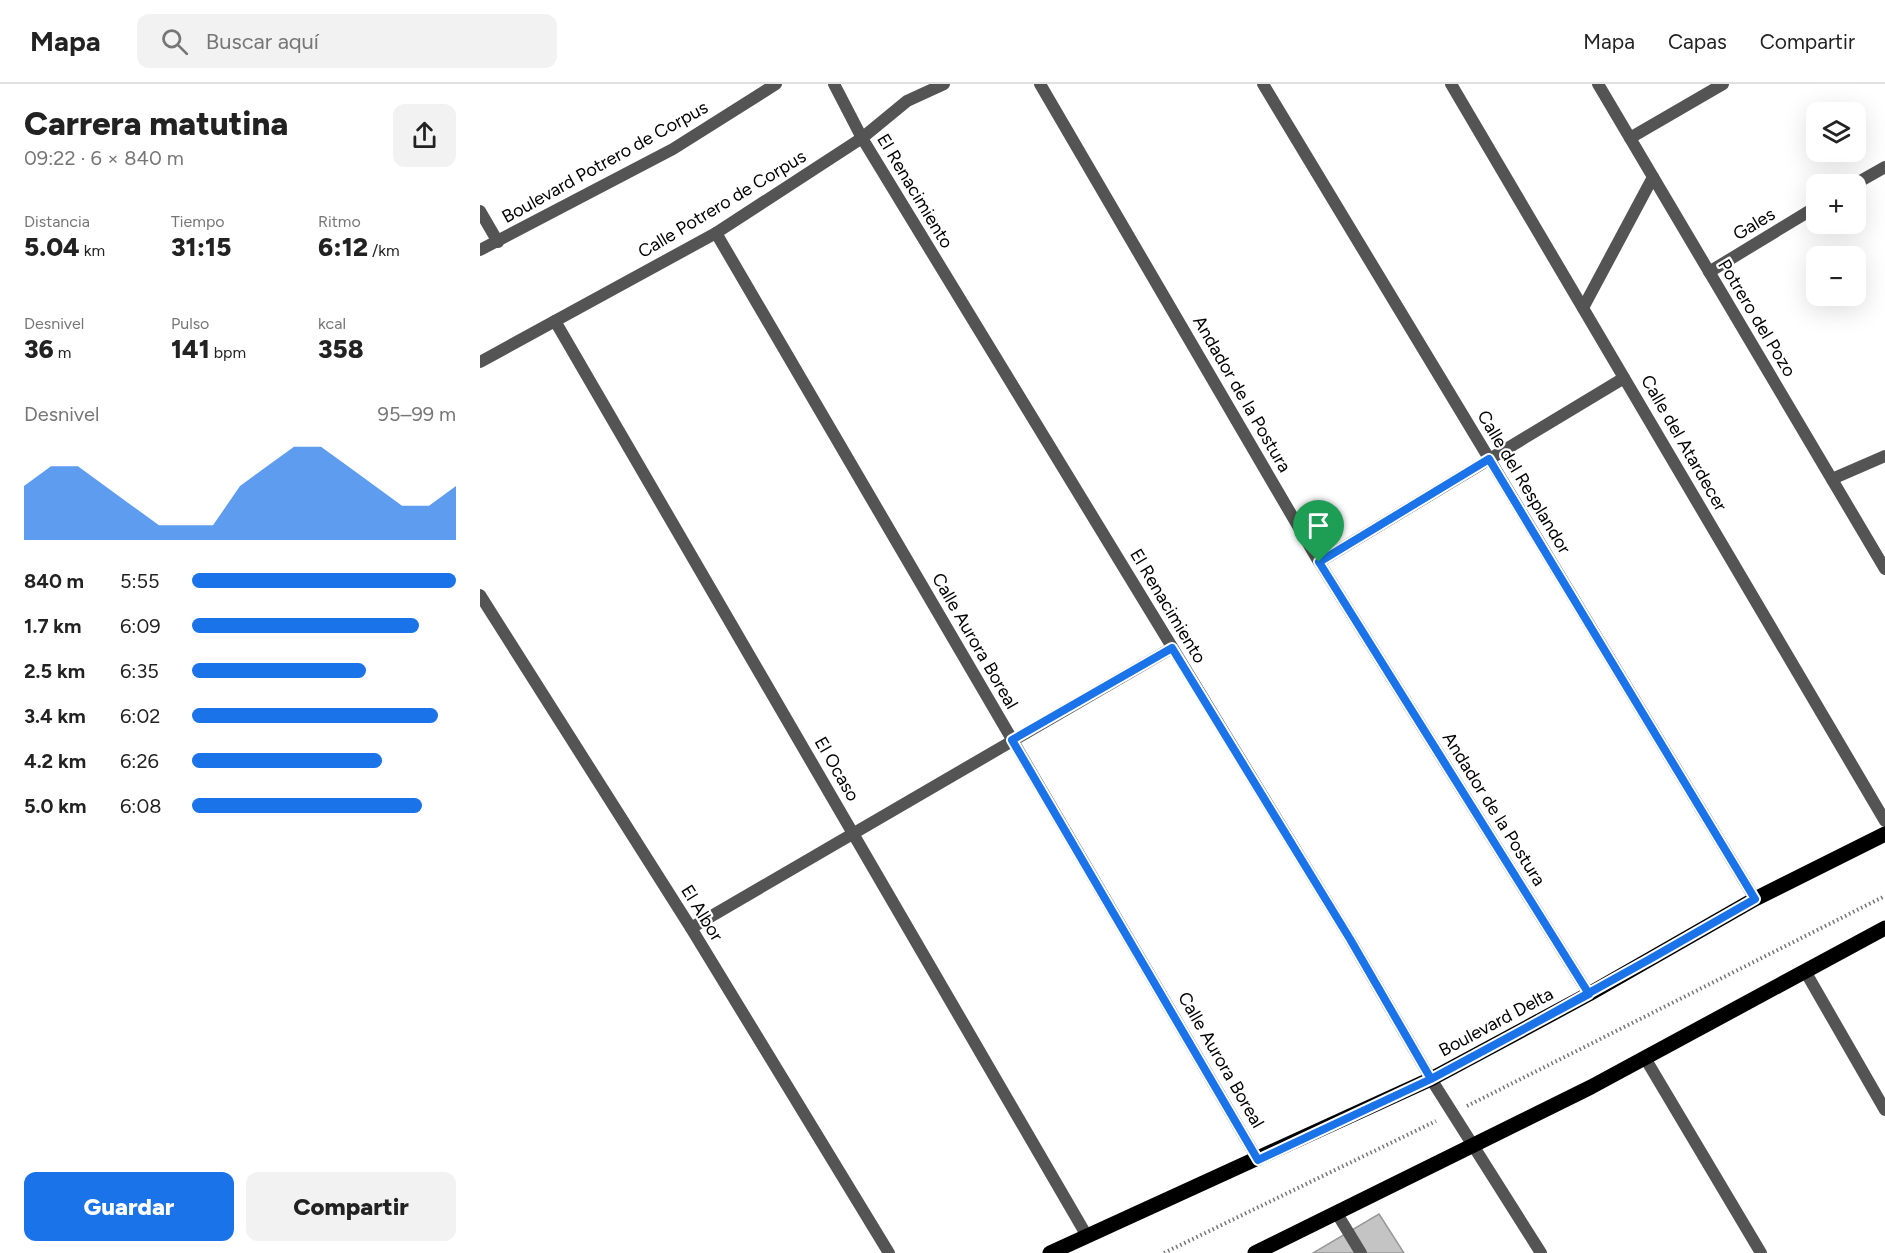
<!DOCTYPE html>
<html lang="es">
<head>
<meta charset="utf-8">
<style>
  body { margin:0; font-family:Figtree,sans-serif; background:#f2f2f2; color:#222; height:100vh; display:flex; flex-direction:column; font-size:22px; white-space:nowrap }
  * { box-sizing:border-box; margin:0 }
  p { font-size:20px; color:#767676 }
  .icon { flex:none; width:33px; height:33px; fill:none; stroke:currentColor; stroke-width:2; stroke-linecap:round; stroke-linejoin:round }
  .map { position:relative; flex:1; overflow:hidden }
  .details { display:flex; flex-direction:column; background:#fff; width:480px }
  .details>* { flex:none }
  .controls { position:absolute; left:1326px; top:18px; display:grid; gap:12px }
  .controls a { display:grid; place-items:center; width:60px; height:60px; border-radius:12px; background:#fff; box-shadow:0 6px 24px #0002; font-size:30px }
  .pin { position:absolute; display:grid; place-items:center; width:51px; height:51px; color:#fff; margin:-62px -26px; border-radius:50% 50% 50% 0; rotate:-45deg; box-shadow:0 0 6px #0007 }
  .pin .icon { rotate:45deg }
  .round { display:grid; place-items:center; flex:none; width:63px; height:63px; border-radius:12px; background:#f2f2f2 }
  .overview { display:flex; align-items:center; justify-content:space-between; height:102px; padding:0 24px }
  h1 { font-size:33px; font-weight:800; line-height:45px }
  .figures { display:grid; grid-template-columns:repeat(3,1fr); gap:9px; height:102px; padding:6px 24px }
  .figures div { display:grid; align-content:center }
  .figures b { font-size:26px; font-weight:800 }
  .figures small { font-size:16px; font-weight:400 }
  .figures p { font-size:16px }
  .chart { height:168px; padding:12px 24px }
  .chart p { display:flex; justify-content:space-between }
  .chart svg { width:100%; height:108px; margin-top:6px; fill:#1a73e8; opacity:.7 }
  .button { display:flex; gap:12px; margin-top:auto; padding:12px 24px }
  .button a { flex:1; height:69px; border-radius:12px; background:#1a73e8; color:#fff; font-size:24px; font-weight:800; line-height:69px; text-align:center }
  .button a+a { background:#f2f2f2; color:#222 }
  ul { padding:0 24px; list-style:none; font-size:20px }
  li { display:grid; grid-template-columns:96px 72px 1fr; align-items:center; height:45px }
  li i { height:15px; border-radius:8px; background:#1a73e8 }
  header { display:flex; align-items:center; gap:36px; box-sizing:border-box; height:84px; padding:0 30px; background:#fff; border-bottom:2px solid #e0e0e0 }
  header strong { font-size:28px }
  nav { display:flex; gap:33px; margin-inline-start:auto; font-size:21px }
  .search { width:420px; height:54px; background:#f2f2f2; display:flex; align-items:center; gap:15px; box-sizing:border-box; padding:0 21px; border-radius:12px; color:#767676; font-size:22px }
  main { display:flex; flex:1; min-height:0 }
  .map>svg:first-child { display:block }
</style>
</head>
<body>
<header>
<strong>Mapa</strong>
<div class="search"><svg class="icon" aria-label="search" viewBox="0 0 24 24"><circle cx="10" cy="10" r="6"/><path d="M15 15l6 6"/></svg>Buscar aquí</div>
<nav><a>Mapa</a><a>Capas</a><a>Compartir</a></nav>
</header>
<main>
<section class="details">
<div class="overview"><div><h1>Carrera matutina</h1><p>09:22 · 6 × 840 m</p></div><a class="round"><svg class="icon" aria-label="share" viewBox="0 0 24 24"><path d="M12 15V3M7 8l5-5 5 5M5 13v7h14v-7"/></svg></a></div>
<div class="figures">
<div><p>Distancia</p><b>5.04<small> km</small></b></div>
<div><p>Tiempo</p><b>31:15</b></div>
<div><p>Ritmo</p><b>6:12<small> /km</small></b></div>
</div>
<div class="figures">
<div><p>Desnivel</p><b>36<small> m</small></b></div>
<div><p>Pulso</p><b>141<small> bpm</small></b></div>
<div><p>kcal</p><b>358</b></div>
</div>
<div class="chart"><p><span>Desnivel</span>95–99 m</p>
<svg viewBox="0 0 160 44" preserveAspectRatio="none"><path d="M0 44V22L10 14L20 14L30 22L40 30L50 38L60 38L70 38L80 22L90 14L100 6L110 6L120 14L130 22L140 30L150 30L160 22V44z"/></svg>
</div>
<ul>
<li><b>840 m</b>5:55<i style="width:100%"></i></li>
<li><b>1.7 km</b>6:09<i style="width:86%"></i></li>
<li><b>2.5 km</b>6:35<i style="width:66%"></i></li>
<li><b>3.4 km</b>6:02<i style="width:93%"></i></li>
<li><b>4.2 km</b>6:26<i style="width:72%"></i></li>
<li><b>5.0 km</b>6:08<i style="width:87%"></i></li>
</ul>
<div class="button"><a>Guardar</a><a>Compartir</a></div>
</section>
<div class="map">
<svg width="1405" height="1169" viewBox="0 0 1405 1169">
  <rect width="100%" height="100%" fill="#fff"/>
  <path fill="#c4c4c4" stroke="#989898" stroke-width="1.5" d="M899,1130L924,1169H833Z"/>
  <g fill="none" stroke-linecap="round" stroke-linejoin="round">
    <g stroke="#767676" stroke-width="4" stroke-dasharray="1.5 3" stroke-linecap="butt">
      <path d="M987,1022L1405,812"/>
      <path d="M684,1169L956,1037"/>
    </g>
    <path stroke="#545454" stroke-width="12" d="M856,1128L881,1169"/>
    <g stroke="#545454" stroke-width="12">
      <path d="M354,0L382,54L870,855L951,995L1061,1169"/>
      <path d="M560,0L839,478L1109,910"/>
      <path d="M783,0L1275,815"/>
      <path d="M971,0L1405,737"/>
      <path d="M1118,0L1405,485"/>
      <path d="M1150,54L1243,0"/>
      <path d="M1375,100L1405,83"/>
      <path d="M0,127L18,158"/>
      <path d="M236,149L778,1076"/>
      <path d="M0,166L193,65L296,0"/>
      <path d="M1229,188L1336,123"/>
      <path d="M1103,224L1173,93"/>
      <path d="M75,237L607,1152"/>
      <path d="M0,278L236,149L382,54L427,17L464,0"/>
      <path d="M1352,395L1405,372"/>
      <path d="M839,478L1144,294"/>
      <path d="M0,511L211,844L409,1169"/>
      <path d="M211,844L692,564"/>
      <path d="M1325,887L1405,1026"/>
      <path d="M1165,974L1281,1169"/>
    </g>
    <g stroke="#000" stroke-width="15">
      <path d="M570,1169L951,995L1109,910L1275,815L1405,750"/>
      <path d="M775,1169L1111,1003L1405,844"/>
    </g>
  </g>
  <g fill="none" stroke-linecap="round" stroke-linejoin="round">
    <defs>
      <path id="route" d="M839,478L1109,910L951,995L778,1076L532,656L692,564L870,855L951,995C1060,937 1168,877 1275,815L1009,375L839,478"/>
    </defs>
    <use href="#route" stroke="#fff" stroke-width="12"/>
    <use href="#route" stroke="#1a73e8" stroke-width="8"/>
  </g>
  <g text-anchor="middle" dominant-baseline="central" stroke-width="4.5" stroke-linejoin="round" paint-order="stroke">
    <g font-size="18" fill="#000" stroke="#fff">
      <text transform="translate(125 78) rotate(-29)">Boulevard Potrero de Corpus</text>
      <text transform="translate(435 107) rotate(59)">El Renacimiento</text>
      <text transform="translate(242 120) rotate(-31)">Calle Potrero de Corpus</text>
      <text transform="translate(1274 140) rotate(-31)">Gales</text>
      <text transform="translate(1277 234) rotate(59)">Potrero del Pozo</text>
      <text transform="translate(762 310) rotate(60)">Andador de la Postura</text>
      <text transform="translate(1204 359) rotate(60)">Calle del Atardecer</text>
      <text transform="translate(1044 398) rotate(59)">Calle del Resplandor</text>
      <text transform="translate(688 522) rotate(59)">El Renacimiento</text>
      <text transform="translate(495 557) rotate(60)">Calle Aurora Boreal</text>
      <text transform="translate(357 685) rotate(60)">El Ocaso</text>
      <text transform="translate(1014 725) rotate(58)">Andador de la Postura</text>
      <text transform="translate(222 829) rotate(58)">El Albor</text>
      <text transform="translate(1016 938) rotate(-28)">Boulevard Delta</text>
      <text transform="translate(741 976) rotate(60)">Calle Aurora Boreal</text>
    </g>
  </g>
</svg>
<div class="controls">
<a><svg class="icon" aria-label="layers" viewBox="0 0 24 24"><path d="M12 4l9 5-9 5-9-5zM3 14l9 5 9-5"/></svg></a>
<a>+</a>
<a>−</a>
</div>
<div class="pin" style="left:839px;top:478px;background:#1e9e55"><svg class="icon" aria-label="arrive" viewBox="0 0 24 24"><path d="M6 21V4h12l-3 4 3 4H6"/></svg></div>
</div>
</main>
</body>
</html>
